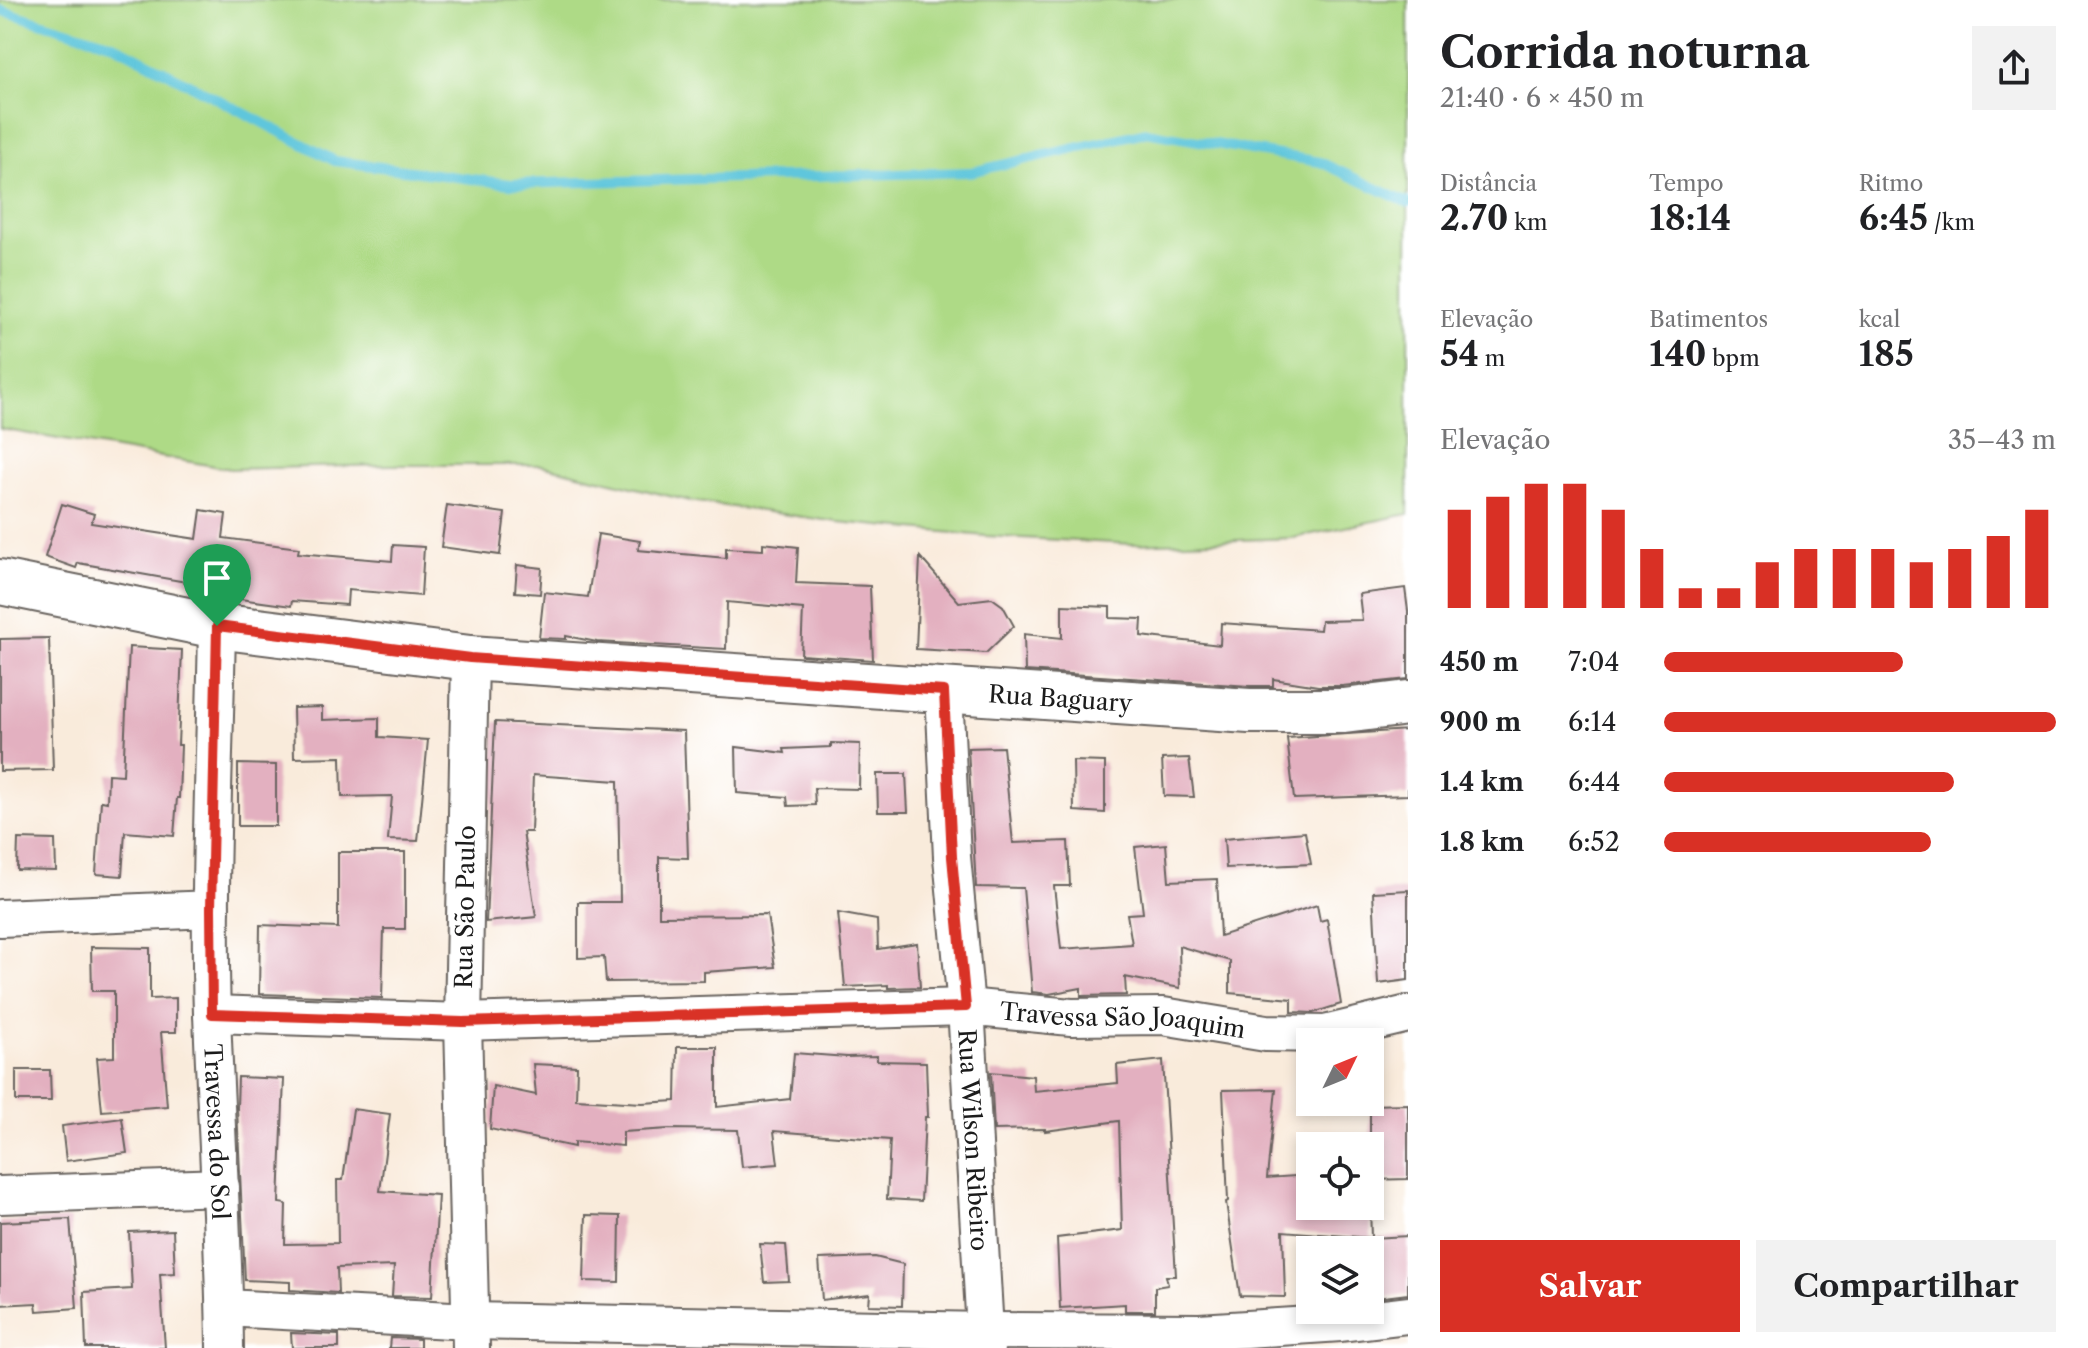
<!DOCTYPE html>
<html lang="pt">
<head>
<meta charset="utf-8">
<style>
  body { margin:0; font-family:"Libre Caslon Text",serif; background:#f2f2f2; color:#202124; height:100vh; display:flex; flex-direction:column; font-size:30px; white-space:nowrap }
  * { box-sizing:border-box; margin:0 }
  p { font-size:26px; color:#757577 }
  .icon { flex:none; width:44px; height:44px; fill:none; stroke:currentColor; stroke-width:2; stroke-linecap:round; stroke-linejoin:round }
  .map { position:relative; flex:1; overflow:hidden }
  .sheet { display:flex; flex-direction:column; background:#fff; width:680px }
  .sheet>* { flex:none }
  .needle { width:52px; rotate:47deg }
  .fabs { position:absolute; left:1296px; top:1028px; display:grid; gap:16px }
  .fabs a { display:grid; place-items:center; width:88px; height:88px; border-radius:0px; background:#fff; box-shadow:0 4px 12px #0003; font-size:40px }
  .pin { position:absolute; display:grid; place-items:center; width:68px; height:68px; color:#fff; margin:-82px -34px; border-radius:50% 50% 50% 0; rotate:-45deg; box-shadow:0 0 8px #0007 }
  .pin .icon { rotate:45deg }
  .round { display:grid; place-items:center; flex:none; width:84px; height:84px; border-radius:0px; background:#f2f2f2 }
  .headline { display:flex; align-items:center; justify-content:space-between; height:136px; padding:0 32px }
  h1 { font-size:44px; font-weight:700; line-height:60px }
  .metrics { display:grid; grid-template-columns:repeat(3,1fr); gap:12px; height:136px; padding:8px 32px }
  .metrics div { display:grid; align-content:center }
  .metrics b { font-size:34px; font-weight:700 }
  .metrics small { font-size:22px; font-weight:400 }
  .metrics p { font-size:22px }
  .chart { height:224px; padding:16px 32px }
  .chart p { display:flex; justify-content:space-between }
  .chart svg { width:100%; height:144px; margin-top:8px; stroke:#d93025; stroke-width:6 }
  .primary-button { display:flex; gap:16px; margin-top:auto; padding:16px 32px }
  .primary-button a { flex:1; height:92px; border-radius:0px; background:#d93025; color:#fff; font-size:32px; font-weight:700; line-height:92px; text-align:center }
  .primary-button a+a { background:#f2f2f2; color:#202124 }
  ul { padding:0 32px; list-style:none; font-size:26px }
  li { display:grid; grid-template-columns:128px 96px 1fr; align-items:center; height:60px }
  li i { height:20px; border-radius:10px; background:#d93025 }
  main { display:flex; flex:1; min-height:0 }
  .map>svg:first-child { display:block }
</style>
</head>
<body>
<main>
<div class="map">
<svg width="1408" height="1348" viewBox="0 0 1408 1348">
  <rect width="100%" height="100%" fill="#fff"/>
  <filter id="ink" filterUnits="userSpaceOnUse"><feTurbulence type="fractalNoise" baseFrequency=".0125" numOctaves="2"/><feDisplacementMap in="SourceGraphic" scale="16" xChannelSelector="R" yChannelSelector="G"/><feConvolveMatrix kernelMatrix="1 2 1 2 8 2 1 2 1" color-interpolation-filters="sRGB"/></filter>
  <filter id="wash" filterUnits="userSpaceOnUse"><feTurbulence type="fractalNoise" baseFrequency=".006" numOctaves="4" result="noise"/><feDisplacementMap in="SourceGraphic" scale="32" xChannelSelector="R" yChannelSelector="G"/><feGaussianBlur stdDeviation="1.8" result="paint"/><feColorMatrix in="noise" values="0 0 0 0 0 0 0 0 0 0 0 0 0 0 0 0 0 1.4 0 .05"/><feComposite in="paint" operator="in"/></filter>
  <g filter="url(#wash)">
    <rect width="100%" height="100%" fill="#f9ebdb"/>
    <path fill="#aeda86" stroke="#657b51" stroke-width="2" d="M0,0H1408V514L1293,538L1132,544L986,536L838,522L690,501L541,465H390L231,469L0,429Z"/>
    <g fill="none" stroke-linecap="round" stroke-linejoin="round">
      <path stroke="#5fc6dc" stroke-width="10" d="M0,10L113,44L335,161L510,184L971,172L1146,132L1320,162L1408,203"/>
    </g>
    <g id="blocks">
      <g fill="#e3b0c0">
        <path d="M62,504L94,514L91,523L197,539L201,510L226,514L223,538L299,548L298,553L392,561L393,545L424,547L421,596L348,590L347,605L292,601L291,606L190,592L192,583L78,563L76,568L45,557Z"/>
        <path d="M447,505L505,513L500,555L441,547Z"/>
        <path d="M598,534L640,541L638,550L726,558V548L763,550V543L798,547L796,583L870,586L873,660L801,655L803,609L727,602L726,649L597,642L566,636V639L539,638L544,592L588,597Z"/>
        <path d="M920,557L959,602L992,598L1003,606L1014,626L986,653L916,649Z"/>
        <path d="M517,565L542,568L540,594L515,592Z"/>
        <path d="M1405,588L1408,611V679L1342,686H1318L1273,679V686H1250L1025,671L1024,634L1062,638V605L1110,607V618L1142,619L1141,636L1220,645L1221,623L1320,630L1321,621L1362,620L1359,594Z"/>
        <path d="M49,638L53,770L0,771V639Z"/>
        <path d="M129,647L182,650L178,745H181L179,798H177L174,836L125,832L122,876L96,874L101,801L107,802L108,774L123,775Z"/>
        <path d="M322,707V720L379,718V737L428,740L418,841L388,840L392,796L342,797L341,757L294,758L293,708Z"/>
        <path d="M495,722L684,731L688,858L659,857V916L767,915L775,967L704,972V981L606,982L604,957L578,958V902H620L618,781L533,775L531,832H523L536,917L486,922Z"/>
        <path d="M1408,730V795L1294,799L1287,738Z"/>
        <path d="M831,743L860,744L859,789L814,788L815,805L788,806L787,797L737,793L736,747L785,753L784,749L831,747Z"/>
        <path d="M1003,747L1013,843L1068,841L1070,886H1054L1061,949L1132,944L1127,914L1143,913L1135,847L1166,844L1169,881L1217,879L1220,936L1317,905L1320,921L1327,919L1341,1004L1313,1013L1292,1012V999L1230,993V961L1179,946L1180,988L1125,977L1126,995L1081,996V988L1049,994L1032,992L1023,888L976,887L968,748Z"/>
        <path d="M1189,758L1194,797L1164,796L1162,759Z"/>
        <path d="M1073,761L1105,762V813L1074,811Z"/>
        <path d="M238,764L276,765V826H238Z"/>
        <path d="M877,774H906L908,812H878Z"/>
        <path d="M1305,832L1311,864L1226,868L1224,839Z"/>
        <path d="M18,839L55,840L56,871L17,870Z"/>
        <path d="M338,852H405V929H384L382,998L259,994L260,925L338,928Z"/>
        <path d="M1408,890V980L1378,984L1373,892Z"/>
        <path d="M838,913L877,920L878,949L917,943L920,987L888,988V985L845,987Z"/>
        <path d="M91,947L150,948V999L176,998V1032H161L167,1106L102,1111L97,1058L114,1057V991H92Z"/>
        <path d="M677,1047H717V1107L790,1099L794,1053L847,1057L877,1056V1061L926,1062L928,1117H925L921,1201L887,1199L890,1140L774,1131L778,1164L742,1167L738,1130L669,1129L623,1132V1146L574,1142V1147L490,1129L493,1086L536,1095L533,1064L577,1066L576,1099L642,1103L676,1101Z"/>
        <path d="M1163,1060L1176,1276H1166L1168,1285L1155,1287V1311H1125V1304L1060,1308L1057,1238L1122,1230L1119,1121L1045,1131V1129L994,1130L991,1072L1033,1076L1034,1091L1118,1083L1117,1065Z"/>
        <path d="M16,1070H50L51,1101H16Z"/>
        <path d="M238,1077L284,1079L279,1203L286,1204L285,1244L338,1243L337,1180H343L353,1109L390,1114L380,1191L438,1195L432,1297L392,1296L394,1266L337,1268L338,1293L290,1290V1282L245,1280L237,1108Z"/>
        <path d="M1276,1089L1267,1178L1310,1175V1206H1370L1371,1238L1283,1231L1285,1297L1240,1296L1226,1202L1228,1201L1223,1090Z"/>
        <path d="M1408,1104V1179L1370,1180V1105Z"/>
        <path d="M122,1118L127,1153L66,1161L62,1126Z"/>
        <path d="M586,1215L620,1216L619,1282L584,1281Z"/>
        <path d="M70,1219L77,1308L37,1311L36,1303L0,1305V1222Z"/>
        <path d="M173,1230L175,1273L160,1274L165,1348H86L84,1292L132,1289L129,1232Z"/>
        <path d="M1408,1236V1294L1376,1298L1371,1238Z"/>
        <path d="M760,1244L786,1245L789,1281L764,1282Z"/>
        <path d="M875,1257L903,1264L902,1306L869,1305L870,1294L822,1300L819,1259Z"/>
        <path d="M291,1333L339,1335V1348H292Z"/>
        <path d="M390,1338L420,1339V1348H389Z"/>
      </g>
    </g>
  </g>
  <g filter="url(#ink)">
    <use href="#blocks" fill-opacity="0" stroke="#69645f" stroke-width="2"/>
    <g fill="none" stroke-linecap="round" stroke-linejoin="round">
      <defs>
        <g id="minor">
          <path id="s1" d="M217,626C215,755 208,885 212,1014C216,1126 224,1237 225,1348"/>
          <path d="M470,658L463,1022L471,1348"/>
          <path id="s2" d="M944,691L952,857L966,1007L986,1348"/>
          <path d="M0,918L211,909"/>
          <path id="s3" d="M212,1014L463,1022L966,1007L1071,1017L1163,1016L1266,1033L1325,1034L1408,1014"/>
          <path d="M0,1195L221,1187"/>
          <path d="M225,1308L470,1321L986,1331L1200,1332L1341,1323L1408,1315"/>
        </g>
        <g id="tertiary">
          <path id="s4" d="M0,582L217,626L470,658L1249,711H1344L1408,703"/>
        </g>
      </defs>
      <use href="#minor" stroke="#69645f" stroke-width="40"/>
      <use href="#tertiary" stroke="#69645f" stroke-width="48"/>
      <use href="#minor" stroke="#fff" stroke-width="36"/>
      <use href="#tertiary" stroke="#fff" stroke-width="44"/>
    </g>
  </g>
  <g fill="none" stroke-linecap="round" stroke-linejoin="round" filter="url(#ink)">
    <defs>
      <path id="route" d="M217,626L470,658L944,691L952,857L966,1007L463,1022L212,1014L211,909Z"/>
    </defs>
    <use href="#route" stroke="#fff" stroke-width="16"/>
    <use href="#route" stroke="#d93025" stroke-width="10"/>
  </g>
  <g text-anchor="middle" dominant-baseline="central" stroke-width="6" stroke-linejoin="round" paint-order="stroke">
    <g font-size="24" fill="#1c1c1c" stroke="#fff">
      <text stroke="none"><textPath href="#s4" startOffset="1068">Rua Baguary</textPath></text>
      <text transform="translate(465 907) rotate(-89)">Rua São Paulo</text>
      <text stroke="none"><textPath href="#s3" startOffset="912">Travessa São Joaquim</textPath></text>
      <text stroke="none"><textPath href="#s1" startOffset="506">Travessa do Sol</textPath></text>
      <text stroke="none"><textPath href="#s2" startOffset="450">Rua Wilson Ribeiro</textPath></text>
    </g>
  </g>
</svg>
<div class="fabs">
<a><svg class="needle" viewBox="-14 -14 28 28"><path d="M0-13l5 13h-10z" fill="#e53935"/><path d="M0 13l5-13h-10z" fill="#757577"/></svg></a>
<a><svg class="icon" aria-label="locate" viewBox="0 0 24 24"><circle cx="12" cy="12" r="6"/><path d="M12 2v4M12 18v4M2 12h4M18 12h4"/></svg></a>
<a><svg class="icon" aria-label="layers" viewBox="0 0 24 24"><path d="M12 4l9 5-9 5-9-5zM3 14l9 5 9-5"/></svg></a>
</div>
<div class="pin" style="left:217px;top:626px;background:#1e9e55"><svg class="icon" aria-label="arrive" viewBox="0 0 24 24"><path d="M6 21V4h12l-3 4 3 4H6"/></svg></div>
</div>
<section class="sheet">
<div class="headline"><div><h1>Corrida noturna</h1><p>21:40 · 6 × 450 m</p></div><a class="round"><svg class="icon" aria-label="share" viewBox="0 0 24 24"><path d="M12 15V3M7 8l5-5 5 5M5 13v7h14v-7"/></svg></a></div>
<div class="metrics">
<div><p>Distância</p><b>2.70<small> km</small></b></div>
<div><p>Tempo</p><b>18:14</b></div>
<div><p>Ritmo</p><b>6:45<small> /km</small></b></div>
</div>
<div class="metrics">
<div><p>Elevação</p><b>54<small> m</small></b></div>
<div><p>Batimentos</p><b>140<small> bpm</small></b></div>
<div><p>kcal</p><b>185</b></div>
</div>
<div class="chart"><p><span>Elevação</span>35–43 m</p>
<svg viewBox="0 0 160 44" preserveAspectRatio="none"><path d="M5 44V14M15 44V10M25 44V6M35 44V6M45 44V14M55 44V26M65 44V38M75 44V38M85 44V30M95 44V26M105 44V26M115 44V26M125 44V30M135 44V26M145 44V22M155 44V14"/></svg>
</div>
<ul>
<li><b>450 m</b>7:04<i style="width:61%"></i></li>
<li><b>900 m</b>6:14<i style="width:100%"></i></li>
<li><b>1.4 km</b>6:44<i style="width:74%"></i></li>
<li><b>1.8 km</b>6:52<i style="width:68%"></i></li>
</ul>
<div class="primary-button"><a>Salvar</a><a>Compartilhar</a></div>
</section>
</main>
</body>
</html>
